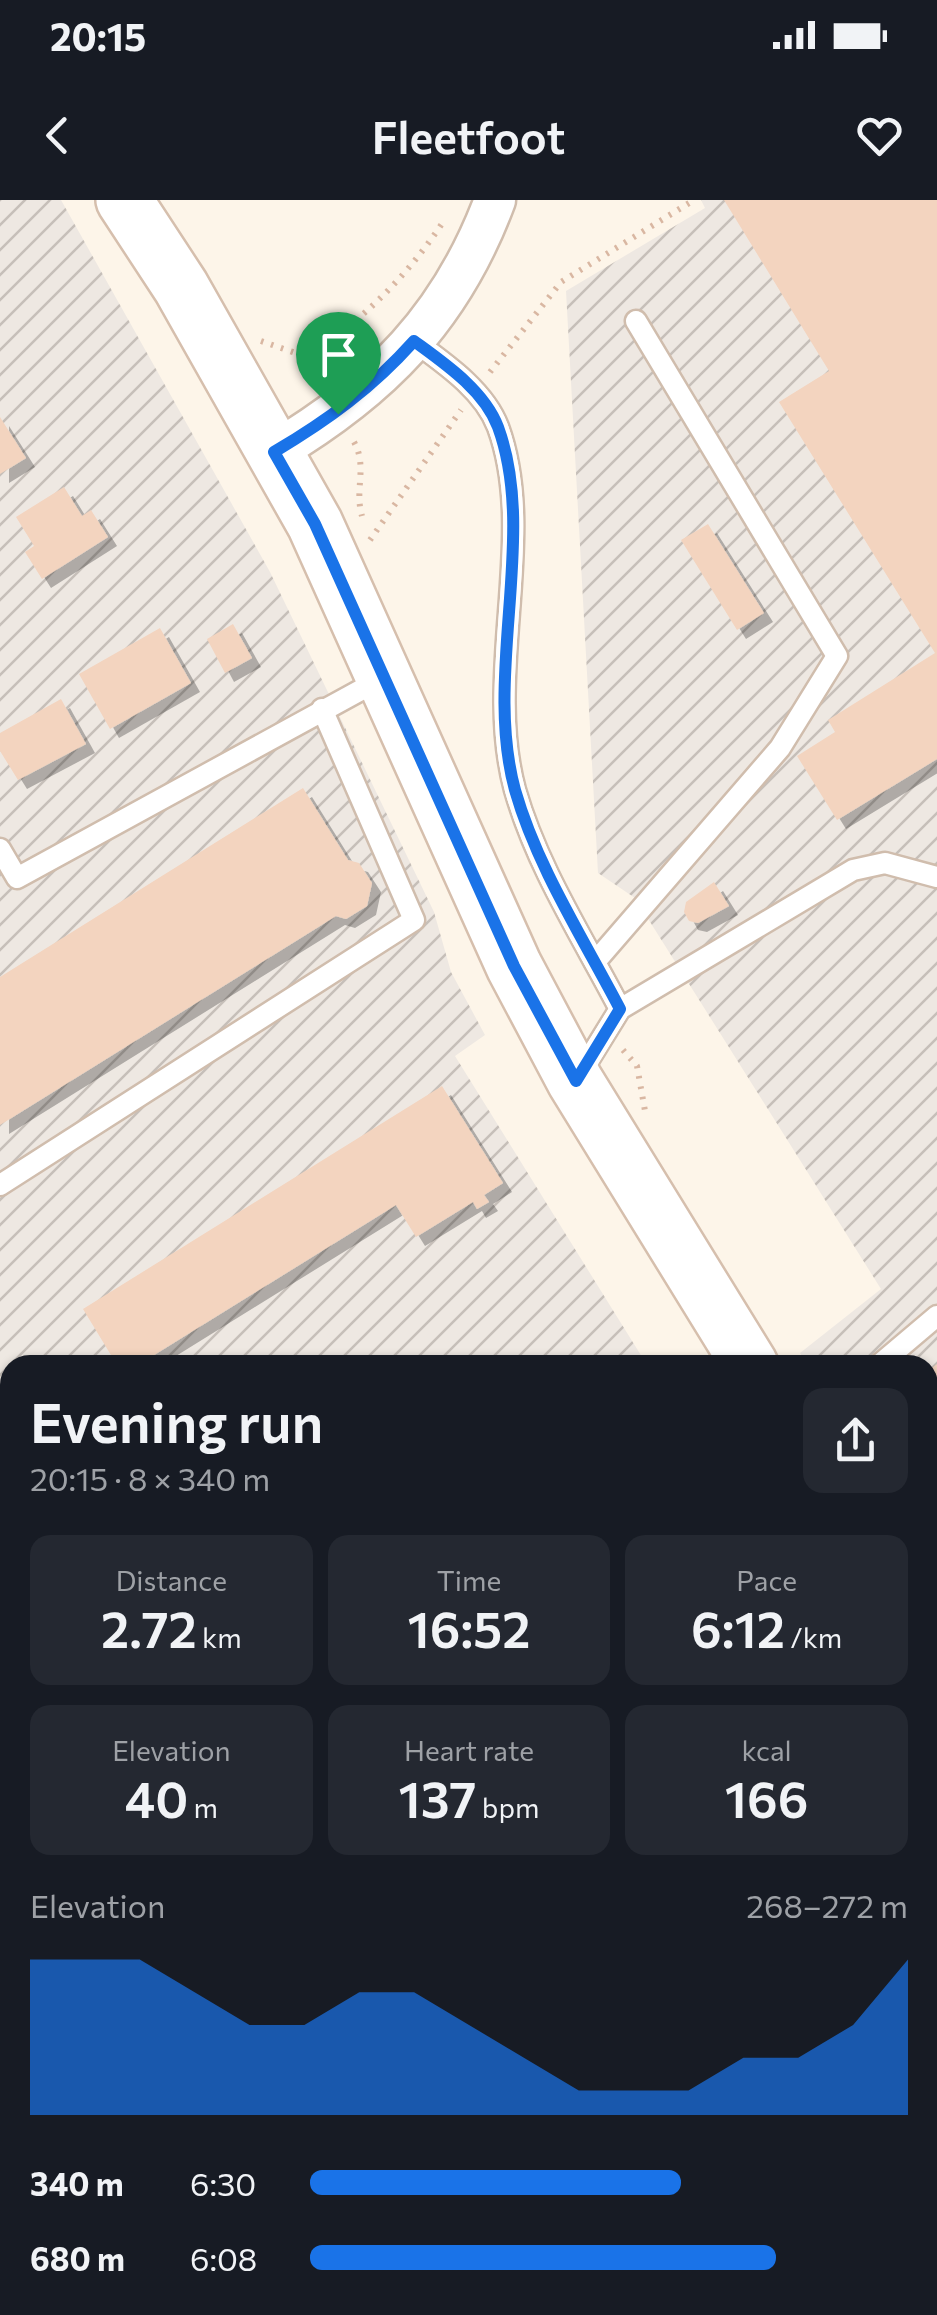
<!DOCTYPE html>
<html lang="en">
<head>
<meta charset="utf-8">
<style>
  body { margin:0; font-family:Commissioner,sans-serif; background:#242831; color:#f1f3f6; height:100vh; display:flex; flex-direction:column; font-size:38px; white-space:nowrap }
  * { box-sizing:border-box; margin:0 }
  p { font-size:32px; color:#9ea1a6 }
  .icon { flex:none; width:55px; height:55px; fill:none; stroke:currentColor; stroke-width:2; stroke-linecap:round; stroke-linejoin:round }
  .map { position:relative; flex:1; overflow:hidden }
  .side { position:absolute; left:0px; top:1155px; width:938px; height:960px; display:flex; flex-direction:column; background:#171b24; border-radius:30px 30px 0 0; box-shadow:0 2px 8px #0004 }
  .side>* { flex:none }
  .pin { position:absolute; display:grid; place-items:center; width:85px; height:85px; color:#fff; margin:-102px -42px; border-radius:50% 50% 50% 0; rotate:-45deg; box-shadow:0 0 10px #0007 }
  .pin .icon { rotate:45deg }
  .round { display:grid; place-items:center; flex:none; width:105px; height:105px; border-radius:20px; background:#242831 }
  .summary { display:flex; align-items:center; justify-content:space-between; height:170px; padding:0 30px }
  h1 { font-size:55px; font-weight:600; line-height:75px }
  .stats { display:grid; grid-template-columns:repeat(3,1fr); gap:15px; height:170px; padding:10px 30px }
  .stats div { display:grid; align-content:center; border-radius:20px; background:#242831; text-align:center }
  .stats b { font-size:50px; font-weight:600 }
  .stats small { font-size:28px; font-weight:400 }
  .stats p { font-size:28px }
  .chart { height:280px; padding:20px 30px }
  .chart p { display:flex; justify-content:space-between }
  .chart svg { width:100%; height:180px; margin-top:10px; fill:#1a73e8; opacity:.7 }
  ul { padding:0 30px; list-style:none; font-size:32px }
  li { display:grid; grid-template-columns:160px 120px 1fr; align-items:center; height:75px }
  li i { height:25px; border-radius:12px; background:#1a73e8 }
  .status { display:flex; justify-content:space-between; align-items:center; height:70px; padding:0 50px; background:#171b24; direction:ltr }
  .status svg { height:28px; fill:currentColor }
  header { display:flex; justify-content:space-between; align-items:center; height:130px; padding:0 30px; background:#171b24; font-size:45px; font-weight:600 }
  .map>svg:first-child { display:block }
</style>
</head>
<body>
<div class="status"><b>20:15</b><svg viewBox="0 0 49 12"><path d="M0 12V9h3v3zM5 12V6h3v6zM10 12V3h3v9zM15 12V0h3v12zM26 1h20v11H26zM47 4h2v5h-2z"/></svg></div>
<header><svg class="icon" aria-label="back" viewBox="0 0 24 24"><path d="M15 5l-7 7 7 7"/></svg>Fleetfoot<svg class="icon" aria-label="heart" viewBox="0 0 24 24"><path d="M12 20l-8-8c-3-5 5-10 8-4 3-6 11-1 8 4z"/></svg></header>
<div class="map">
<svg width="937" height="2115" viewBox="0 0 937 2115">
  <defs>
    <pattern id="industrial-furrows" width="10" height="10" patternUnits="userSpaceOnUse" patternTransform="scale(2.5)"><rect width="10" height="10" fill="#eee8e2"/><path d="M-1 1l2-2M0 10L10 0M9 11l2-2" fill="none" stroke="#c6bfb9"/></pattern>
    <filter id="shadow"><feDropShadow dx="9" dy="9" stdDeviation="0" flood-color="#0004"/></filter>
  </defs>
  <rect width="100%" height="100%" fill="#fdf5e9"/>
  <g fill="url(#industrial-furrows)">
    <path d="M0,0H61L270,372L434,712L451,772L485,835L455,856L647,1165H10V2105H928V1536L937,1551V2115H0Z"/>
    <path d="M701,0H937V1374L928,1359V1165H807L800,1153L881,1089L635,698L598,673L566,91L705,8Z"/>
  </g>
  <g fill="#f3d4bf" filter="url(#shadow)">
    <path d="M724,0H937V559L837,620L797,556L835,532L828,520L935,453L779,202L829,171Z"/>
    <path d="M0,217L26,258L0,274Z"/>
    <path d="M64,287L82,316L91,310L108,337L42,379L25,352L34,346L16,317Z"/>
    <path d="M708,324L764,413L737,430L681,340Z"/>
    <path d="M233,424L252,458L225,473L207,439Z"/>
    <path d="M160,428L191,483L110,529L79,474Z"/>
    <path d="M61,499L86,544L18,580L0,551V533Z"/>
    <path d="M303,588L348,660L359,663L372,683L367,706L346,719L336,716L0,925V777Z"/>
    <path d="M714,682L729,706L698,723L689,721L684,712L686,702Z"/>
    <path d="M442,886L503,983L484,995L489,1002L477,1009L473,1002L416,1037L396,1005L138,1165H117L83,1109Z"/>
    <path d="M937,1164V1279L928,1265V1171Z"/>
    <path d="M928,1598L937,1614V1638L928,1644Z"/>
    <path d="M0,1877L10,1884V1975L0,1968Z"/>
    <path d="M937,2009V2100L928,2086V2016Z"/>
  </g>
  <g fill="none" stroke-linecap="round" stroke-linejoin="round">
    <defs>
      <g id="service">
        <path d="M414,141C444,163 484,190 498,227C538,336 483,473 515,590C537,667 583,738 620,809"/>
        <path d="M0,649L17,678L381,479"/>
        <path d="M595,762L780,548L837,456L636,121"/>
        <path d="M578,877L620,809L853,670L885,663L937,677"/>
        <path d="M0,985L414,720L322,509"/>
        <path d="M879,1165L937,1116"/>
      </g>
      <g id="minor">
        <path d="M274,252C380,189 451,118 495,0"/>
        <path d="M0,2010L10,2017"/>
        <path d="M140,2105L158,2115"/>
      </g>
      <g id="secondary">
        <path d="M124,0L181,87L315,324L514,766L575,881L750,1165"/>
        <path d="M928,1444L937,1459"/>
      </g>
    </defs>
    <use href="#service" stroke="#d0bdad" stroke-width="25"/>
    <use href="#minor" stroke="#d0bdad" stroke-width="45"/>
    <use href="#secondary" stroke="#d6bfad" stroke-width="60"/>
    <g stroke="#d9b7a2" stroke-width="6" stroke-dasharray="2.5 8" stroke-linecap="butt">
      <path d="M261,141L304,156L320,184"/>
      <path d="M304,156C360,125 410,73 445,19"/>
      <path d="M490,172L561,82L694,0"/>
      <path d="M354,242C368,267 354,289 362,316"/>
      <path d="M370,340L461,210"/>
      <path d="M623,850L637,866L645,911"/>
      <path d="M928,1381L937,1397"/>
      <path d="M0,1399L10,1406"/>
      <path d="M928,1506L937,1520"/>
      <path d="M0,1669L10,1676"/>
    </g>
    <use href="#service" stroke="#fff" stroke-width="20"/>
    <use href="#minor" stroke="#fff" stroke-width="40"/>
    <use href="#secondary" stroke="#fff" stroke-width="55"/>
    <g stroke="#b8a5c8" stroke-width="8" stroke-dasharray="15 10" stroke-linecap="butt">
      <path d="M0,1552L10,1559"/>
      <path d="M0,1581L10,1588"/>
      <path d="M0,1701L10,1708"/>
      <path d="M0,1730L10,1737"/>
      <path d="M0,1761L10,1768"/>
      <path d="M0,1788L10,1795"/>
      <path d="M0,1848L10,1856"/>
      <path d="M362,2105L376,2115"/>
      <path d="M445,2105L461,2115"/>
      <path d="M486,2105L500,2115"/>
      <path d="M517,2105L528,2115"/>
      <path d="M553,2105L565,2115"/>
      <path d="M588,2105L597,2115"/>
      <path d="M617,2105L626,2115"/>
    </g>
  </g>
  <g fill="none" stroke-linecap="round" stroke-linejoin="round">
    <defs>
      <path id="route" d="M414,141C444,163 484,190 498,227C538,336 483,473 515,590C537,667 583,738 620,809L576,881L514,766L315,324L274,252C328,220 372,188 414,141Z"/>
    </defs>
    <use href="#route" stroke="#fff" stroke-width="20"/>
    <use href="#route" stroke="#1a73e8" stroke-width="12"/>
  </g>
</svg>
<div class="pin" style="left:338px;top:214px;background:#1e9e55"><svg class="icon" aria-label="arrive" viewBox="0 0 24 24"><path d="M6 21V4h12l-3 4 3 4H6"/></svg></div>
<section class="side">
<div class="summary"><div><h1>Evening run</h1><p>20:15 · 8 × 340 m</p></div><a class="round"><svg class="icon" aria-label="share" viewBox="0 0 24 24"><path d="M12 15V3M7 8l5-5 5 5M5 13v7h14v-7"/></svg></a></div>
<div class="stats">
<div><p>Distance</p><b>2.72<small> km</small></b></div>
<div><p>Time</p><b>16:52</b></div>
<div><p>Pace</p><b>6:12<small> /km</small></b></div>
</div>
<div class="stats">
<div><p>Elevation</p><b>40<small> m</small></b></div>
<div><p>Heart rate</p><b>137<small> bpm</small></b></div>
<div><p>kcal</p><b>166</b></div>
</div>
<div class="chart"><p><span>Elevation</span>268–272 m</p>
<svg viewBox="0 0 160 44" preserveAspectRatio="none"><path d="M0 44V6L10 6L20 6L30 14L40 22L50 22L60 14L70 14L80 22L90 30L100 38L110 38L120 38L130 30L140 30L150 22L160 6V44z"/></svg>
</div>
<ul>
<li><b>340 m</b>6:30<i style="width:62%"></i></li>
<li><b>680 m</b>6:08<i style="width:78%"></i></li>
</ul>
</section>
</div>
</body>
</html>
